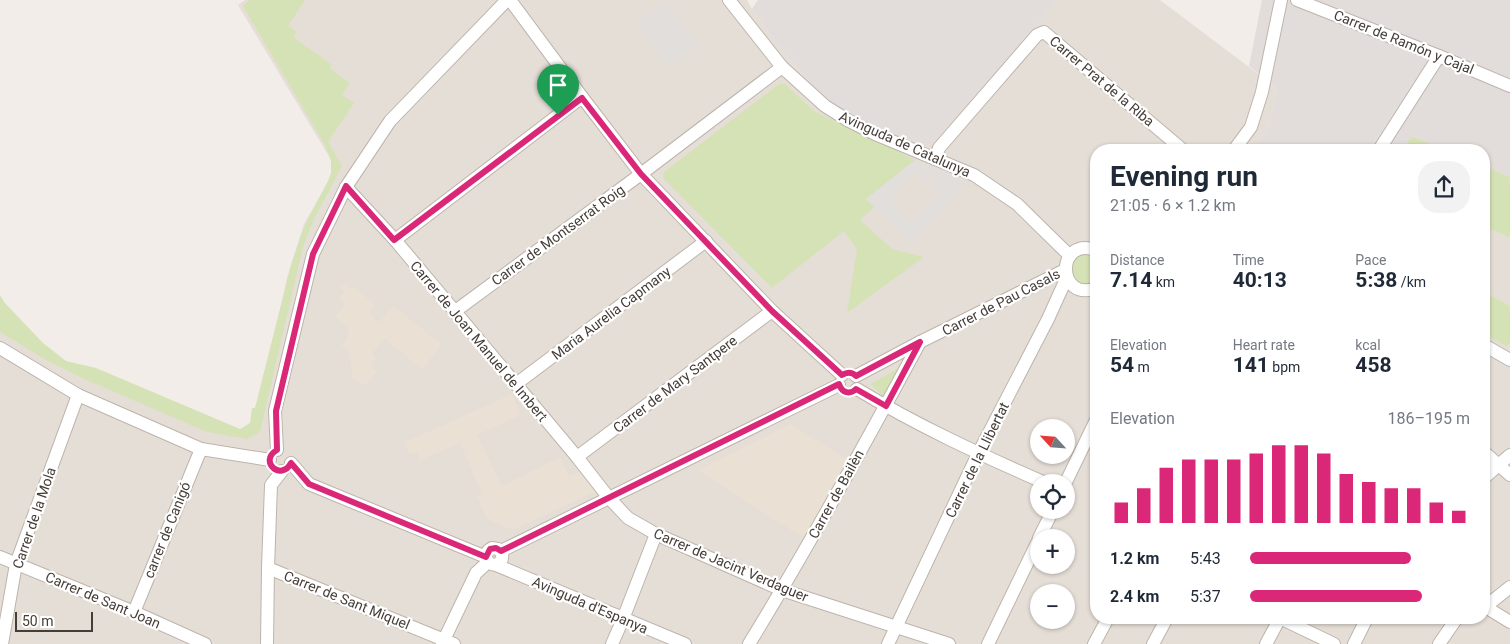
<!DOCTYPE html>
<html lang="en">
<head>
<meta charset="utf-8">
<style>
  body { margin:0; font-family:Roboto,sans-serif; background:#f2f2f3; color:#1f2937; height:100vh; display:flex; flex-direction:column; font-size:19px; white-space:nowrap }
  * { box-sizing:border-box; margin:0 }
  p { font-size:16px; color:#747a83 }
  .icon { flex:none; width:28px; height:28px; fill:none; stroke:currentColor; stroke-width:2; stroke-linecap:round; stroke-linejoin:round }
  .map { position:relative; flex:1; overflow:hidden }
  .side { position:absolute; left:1090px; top:144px; width:400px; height:480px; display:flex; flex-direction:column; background:#fff; border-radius:20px; box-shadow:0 1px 4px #0004 }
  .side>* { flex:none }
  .needle { width:32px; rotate:296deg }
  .controls { position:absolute; left:1030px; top:419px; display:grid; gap:10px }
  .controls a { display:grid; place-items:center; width:45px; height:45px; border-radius:50%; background:#fff; box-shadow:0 1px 4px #0004; font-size:25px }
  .scale { position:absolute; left:15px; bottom:12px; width:78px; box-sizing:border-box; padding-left:5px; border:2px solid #453d37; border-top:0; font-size:14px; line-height:18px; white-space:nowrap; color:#453d37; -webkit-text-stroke:4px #fff; paint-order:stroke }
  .pin { position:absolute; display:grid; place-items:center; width:42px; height:42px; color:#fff; margin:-51px -21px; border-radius:50% 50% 50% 0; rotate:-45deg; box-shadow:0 0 5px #0007 }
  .pin .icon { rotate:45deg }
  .round { display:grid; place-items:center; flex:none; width:52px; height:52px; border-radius:20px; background:#f2f2f3 }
  .headline { display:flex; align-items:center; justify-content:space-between; height:85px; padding:0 20px }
  h1 { font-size:28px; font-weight:700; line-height:38px }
  .stats { display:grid; grid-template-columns:repeat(3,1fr); gap:8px; height:85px; padding:5px 20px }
  .stats div { display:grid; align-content:center }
  .stats b { font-size:21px; font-weight:700 }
  .stats small { font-size:14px; font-weight:400 }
  .stats p { font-size:14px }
  .chart { height:140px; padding:10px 20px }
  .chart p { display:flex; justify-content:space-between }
  .chart svg { width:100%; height:90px; margin-top:5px; stroke:#db2777; stroke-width:6 }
  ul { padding:0 20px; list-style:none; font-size:16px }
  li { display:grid; grid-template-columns:80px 60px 1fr; align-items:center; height:38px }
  li i { height:12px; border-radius:6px; background:#db2777 }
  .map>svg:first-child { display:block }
</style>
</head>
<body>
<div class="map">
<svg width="1510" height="644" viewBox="0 0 1510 644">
  <rect width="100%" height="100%" fill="#f2ede8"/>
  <path fill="#e5ded7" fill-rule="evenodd" d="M245,0H747L752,9L781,50L806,78L930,145L1059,0H1160L1277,88L1268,128L1253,150H1096V618H1484V236L1491,228L1510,238V644H0V325L74,367L212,428L254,433L287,278L304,224L336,168L238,5ZM1039,428H1066V455H1039ZM1039,482H1066V510H1039ZM1039,538H1066V565H1039ZM1039,592H1066V620H1039Z"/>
  <g fill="#e2ddda">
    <path d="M758,0H1059L931,145L880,129L832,102L806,78L781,50L752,9Z"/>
    <path d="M1262,0H1510V177L1484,166V150H1445L1412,136L1402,150H1253L1268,128L1277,88L1249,66Z"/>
  </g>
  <g fill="#eae0d3">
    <path d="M344,283L351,289L354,287L375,304L369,314L379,322L393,306L442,344L422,370L384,338L372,354L377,358L371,365L377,372L364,386L352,377L349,351L341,345L347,339L349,328L335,317L345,304L339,298L344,292L340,287Z"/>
    <path d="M512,394L521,415L477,435L502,486L560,457L569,476L580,471L598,490L513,530L487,519L477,496L482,494L460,443L420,460L417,452L409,454L405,442Z"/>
    <path d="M791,424L851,462L808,541L698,470Z"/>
  </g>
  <g fill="#d5e2b5">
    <path d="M249,0H305L288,26L297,32L293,37L332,65L329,68L350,83L342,95L354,103L328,142L342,166L313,221L303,247L260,432L247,439L207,432L82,378L46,360L0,332V295L4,302L43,343L66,361L96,368L240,429L250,423L252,408H255L291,265L304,227L328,181L331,173V161L325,145L243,6Z"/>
    <path d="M779,84H785L814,111L915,160L866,199L874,207L860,220L892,249L924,257L847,313L857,249L844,231L772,288L663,178L664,172Z"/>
    <path d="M1412,136L1445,150H1402Z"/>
    <path d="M1484,166L1510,177V238L1491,229L1484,236Z"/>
    <path d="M1085,253L1096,257V282C1079,291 1064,272 1074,259C1077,256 1081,255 1085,253Z"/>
    <path d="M1484,292L1510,306V343L1506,346L1484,333Z"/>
    <path d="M897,369L899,371L885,396H883L870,384Z"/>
  </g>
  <g fill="#e1dedc">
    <path d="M665,1L698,45L669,67L636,23Z"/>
    <path d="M1412,80L1417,85L1376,150H1367Z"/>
    <path d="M915,160L939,170L927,184L914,173L907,181L905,180L894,191L896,193L889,201L911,224L939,193L931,185L942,171L967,181L911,244L866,199Z"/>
  </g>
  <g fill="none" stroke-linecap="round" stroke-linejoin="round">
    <defs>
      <g id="minor">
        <path d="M510,0L582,97L641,174L772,311L842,375"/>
        <path d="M729,0L782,67L825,106L849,121L875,134L974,175L1017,204L1070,256"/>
        <path d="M1297,0L1439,56L1510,86"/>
        <path d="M1234,150L1251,127L1262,92L1281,0"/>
        <path d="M1379,150L1439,56"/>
        <path d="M935,159L939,148L1037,35L1044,32L1183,150"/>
        <path d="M346,187L395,240L577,457L609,498L628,518L656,534L782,590L949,644"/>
        <path d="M395,240L582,97"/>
        <path d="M1096,250C1055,236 1057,303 1096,288"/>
        <path d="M454,312L641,174L782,67"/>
        <path d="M1484,345L1510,360"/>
        <path d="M0,348L78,395L201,449L270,460"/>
        <path d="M856,376L920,342L1065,270"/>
        <path d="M516,384L706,241"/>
        <path d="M857,389C916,425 979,454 1043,482"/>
        <path d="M277,450L275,411L313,254L346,187L390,121L507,0"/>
        <path d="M1484,452L1510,475"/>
        <path d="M577,457L772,311"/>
        <path d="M291,463L309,484L486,557"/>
        <path d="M1484,478L1510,455"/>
        <path d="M1066,482L1096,420"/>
        <path d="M1039,538L1053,510"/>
        <path d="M501,551L839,385"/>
        <path d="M0,557L134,612L205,644"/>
        <path d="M496,565C501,563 503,559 502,553L498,549L492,548C482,553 485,564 496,565L685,644"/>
        <path d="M268,568L454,644"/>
        <path d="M1484,606L1510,622"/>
        <path d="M1485,607L1510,587"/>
        <path d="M134,612L201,449"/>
        <path d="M1280,618L1334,644"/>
        <path d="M2,644L16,564L78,395"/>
        <path d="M267,644L268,568L271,485L282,471"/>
        <path d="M442,644L476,573L488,562"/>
        <path d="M612,644L623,619L656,534"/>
        <path d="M749,644C809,546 865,444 920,342"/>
        <path d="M888,644L978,454L1048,319L1067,277"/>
        <path d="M988,644L1039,539"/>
        <path d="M1094,644L1108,618"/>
        <path d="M1153,644L1167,618"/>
        <path d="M1266,644L1280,618"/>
        <path d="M1354,644L1367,618"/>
        <path d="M1439,644L1457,618"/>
      </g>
    </defs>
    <use href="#minor" stroke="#bdb4ac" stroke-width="14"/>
    <use href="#minor" stroke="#fff" stroke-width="12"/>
  </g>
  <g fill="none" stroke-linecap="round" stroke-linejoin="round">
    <defs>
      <path id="route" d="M582,98L641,174L772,311L842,375C847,372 852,372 856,376L920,342L886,406L856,389C850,395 842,393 839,384L501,551L496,548L490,549L486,557L309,484L291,463C281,482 258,461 277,450L276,411L313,254L346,186L394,240Z"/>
    </defs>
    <use href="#route" stroke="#fff" stroke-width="10"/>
    <use href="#route" stroke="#db2777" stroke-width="6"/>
  </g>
  <g text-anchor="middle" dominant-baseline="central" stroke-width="4.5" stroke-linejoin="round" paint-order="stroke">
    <g font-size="14" fill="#453d37" stroke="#fff">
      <text transform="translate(1404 42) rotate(22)">Carrer de Ramón y Cajal</text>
      <text transform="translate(1102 81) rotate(40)">Carrer Prat de la Riba</text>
      <text transform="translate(905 144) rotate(24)">Avinguda de Catalunya</text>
      <text transform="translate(558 235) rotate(-36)">Carrer de Montserrat Roig</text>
      <text transform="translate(1001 302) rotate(-27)">Carrer de Pau Casals</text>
      <text transform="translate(611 313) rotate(-37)">Maria Aurelia Capmany</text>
      <text transform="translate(479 341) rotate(50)">Carrer de Joan Manuel de Imbert</text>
      <text transform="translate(675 384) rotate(-37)">Carrer de Mary Santpere</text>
      <text transform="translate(977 460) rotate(-64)">Carrer de la Llibertat</text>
      <text transform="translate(836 494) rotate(-61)">Carrer de Bailèn</text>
      <text transform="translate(34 518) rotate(-71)">Carrer de la Mola</text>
      <text transform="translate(167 530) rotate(-68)">carrer de Canigó</text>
      <text transform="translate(731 565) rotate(23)">Carrer de Jacint Verdaguer</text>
      <text transform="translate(103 600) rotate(23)">Carrer de Sant Joan</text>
      <text transform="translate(347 600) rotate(22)">Carrer de Sant Miquel</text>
      <text transform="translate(590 605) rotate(23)">Avinguda d'Espanya</text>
    </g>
  </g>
</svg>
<div class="controls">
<a><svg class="needle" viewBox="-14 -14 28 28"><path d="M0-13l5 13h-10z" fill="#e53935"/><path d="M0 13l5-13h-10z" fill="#747a83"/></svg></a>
<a><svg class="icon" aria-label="locate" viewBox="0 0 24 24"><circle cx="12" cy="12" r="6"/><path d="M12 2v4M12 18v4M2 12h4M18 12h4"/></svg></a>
<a>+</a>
<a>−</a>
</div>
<div class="scale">50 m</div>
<div class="pin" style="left:558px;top:115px;background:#1e9e55"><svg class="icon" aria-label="arrive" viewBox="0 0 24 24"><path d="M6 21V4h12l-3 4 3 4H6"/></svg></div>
<section class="side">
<div class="headline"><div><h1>Evening run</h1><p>21:05 · 6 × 1.2 km</p></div><a class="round"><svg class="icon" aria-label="share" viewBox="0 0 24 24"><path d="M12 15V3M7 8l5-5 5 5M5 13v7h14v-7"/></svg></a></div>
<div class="stats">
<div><p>Distance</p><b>7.14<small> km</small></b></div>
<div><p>Time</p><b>40:13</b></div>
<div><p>Pace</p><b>5:38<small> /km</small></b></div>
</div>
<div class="stats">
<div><p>Elevation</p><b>54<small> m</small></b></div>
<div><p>Heart rate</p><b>141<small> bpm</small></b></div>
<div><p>kcal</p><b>458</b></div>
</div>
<div class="chart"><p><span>Elevation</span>186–195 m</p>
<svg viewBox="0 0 160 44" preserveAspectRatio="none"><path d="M5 44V34M15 44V27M25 44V17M35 44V13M45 44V13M55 44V13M65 44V10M75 44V6M85 44V6M95 44V10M105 44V20M115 44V24M125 44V27M135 44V27M145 44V34M155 44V38"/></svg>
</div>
<ul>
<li><b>1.2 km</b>5:43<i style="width:73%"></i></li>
<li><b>2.4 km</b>5:37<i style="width:78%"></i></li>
</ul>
</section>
</div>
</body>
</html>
